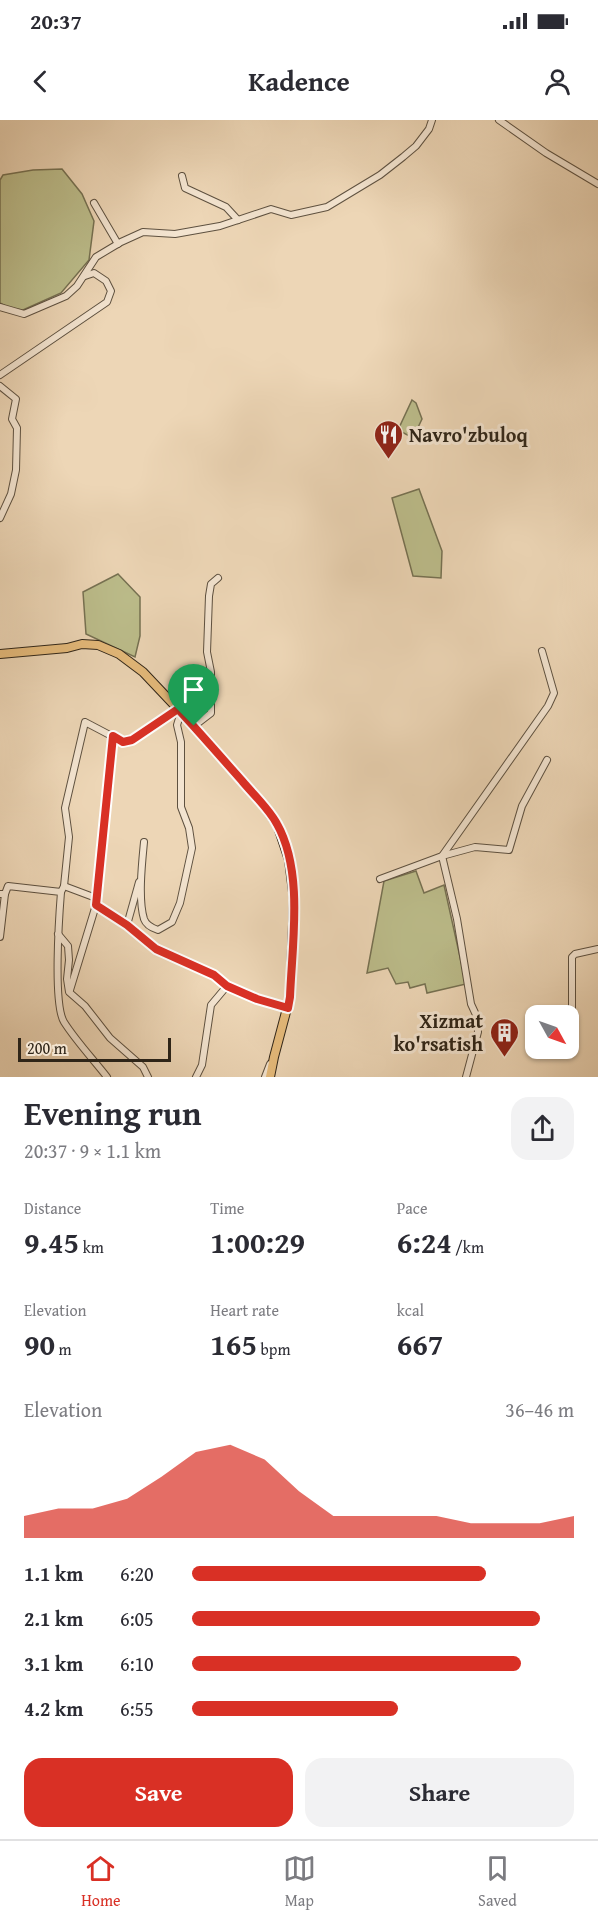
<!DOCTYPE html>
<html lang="en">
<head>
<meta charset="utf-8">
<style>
  body { margin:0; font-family:"Gentium Book Plus",serif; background:#f2f2f3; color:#2b2b33; height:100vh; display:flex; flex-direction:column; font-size:22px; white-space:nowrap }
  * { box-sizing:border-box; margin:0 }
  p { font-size:20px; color:#7c7c81 }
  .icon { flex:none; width:33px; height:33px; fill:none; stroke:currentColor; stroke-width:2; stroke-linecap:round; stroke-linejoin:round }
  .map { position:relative; height:957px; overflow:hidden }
  .panel { display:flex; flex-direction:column; background:#fff; flex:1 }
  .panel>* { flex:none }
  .needle { width:39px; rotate:130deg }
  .controls { position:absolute; left:525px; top:885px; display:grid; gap:12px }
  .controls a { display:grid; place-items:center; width:54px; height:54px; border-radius:12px; background:#fff; box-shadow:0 2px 4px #0004; font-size:30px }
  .scale { position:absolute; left:18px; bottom:15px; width:153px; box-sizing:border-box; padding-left:6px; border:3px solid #2f2518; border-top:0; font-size:16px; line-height:21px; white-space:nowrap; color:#2f2518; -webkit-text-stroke:4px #f3e4d0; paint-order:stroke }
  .pin { position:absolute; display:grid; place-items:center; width:51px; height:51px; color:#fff; margin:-62px -26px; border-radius:50% 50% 50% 0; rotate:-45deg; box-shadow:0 0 6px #0007 }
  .pin .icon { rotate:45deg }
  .round { display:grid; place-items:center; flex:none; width:63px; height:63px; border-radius:18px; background:#f2f2f3 }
  .summary { display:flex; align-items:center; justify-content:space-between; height:102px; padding:0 24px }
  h1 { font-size:33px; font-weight:700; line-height:45px }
  .figures { display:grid; grid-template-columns:repeat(3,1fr); gap:9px; height:102px; padding:6px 24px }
  .figures div { display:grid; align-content:center }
  .figures b { font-size:30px; font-weight:700 }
  .figures small { font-size:16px; font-weight:400 }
  .figures p { font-size:16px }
  .chart { height:168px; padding:12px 24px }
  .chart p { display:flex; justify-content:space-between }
  .chart svg { width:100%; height:108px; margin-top:6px; fill:#d93025; opacity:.7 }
  .action { display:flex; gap:12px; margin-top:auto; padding:12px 24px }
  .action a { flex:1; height:69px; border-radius:18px; background:#d93025; color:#fff; font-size:24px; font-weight:700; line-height:69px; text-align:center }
  .action a+a { background:#f2f2f3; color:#2b2b33 }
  ul { padding:0 24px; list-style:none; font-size:20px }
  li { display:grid; grid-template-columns:96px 72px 1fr; align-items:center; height:45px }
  li i { height:15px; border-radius:8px; background:#d93025 }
  .status { display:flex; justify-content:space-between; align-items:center; height:42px; padding:0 30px; background:#fff; direction:ltr }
  .status svg { height:16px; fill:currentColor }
  header { display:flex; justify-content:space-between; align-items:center; height:78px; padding:0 24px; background:#fff; font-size:27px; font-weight:700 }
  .menu { display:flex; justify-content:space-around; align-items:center; height:84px; border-top:2px solid #e1e1e2; background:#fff; font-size:16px; color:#7c7c81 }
  .menu a { display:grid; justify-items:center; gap:3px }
  .menu .current { color:#d93025 }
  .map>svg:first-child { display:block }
</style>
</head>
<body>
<div class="status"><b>20:37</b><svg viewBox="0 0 49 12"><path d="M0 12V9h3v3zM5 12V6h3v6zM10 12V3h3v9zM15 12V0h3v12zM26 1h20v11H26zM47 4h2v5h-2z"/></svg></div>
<header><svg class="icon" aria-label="back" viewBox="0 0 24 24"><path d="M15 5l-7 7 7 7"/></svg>Kadence<svg class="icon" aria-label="person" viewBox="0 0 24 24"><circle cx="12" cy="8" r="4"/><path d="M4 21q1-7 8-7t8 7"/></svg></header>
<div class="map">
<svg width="598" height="957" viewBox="0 0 598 957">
  <rect width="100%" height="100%" fill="#edd6b6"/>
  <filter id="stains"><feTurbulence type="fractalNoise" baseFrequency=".00333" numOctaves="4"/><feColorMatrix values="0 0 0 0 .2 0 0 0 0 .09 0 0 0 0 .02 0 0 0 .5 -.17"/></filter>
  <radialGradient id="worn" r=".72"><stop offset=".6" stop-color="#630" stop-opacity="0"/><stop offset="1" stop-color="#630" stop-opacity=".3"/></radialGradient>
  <g fill="#bcbd8b" stroke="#767152" stroke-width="1.5">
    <path d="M62,49L82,74L94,101L89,140L61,173L23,190L9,188L0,183V60L3,55L33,50Z"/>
    <path d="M412,280L416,283L422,299L413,318L398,310Z"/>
    <path d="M419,369L442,431L441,458L413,456L392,378Z"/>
    <path d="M118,454L140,477V516L135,537L86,514L83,472Z"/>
    <path d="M416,751L424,773L444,765L466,864L427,873L425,864L410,868L408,862L396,864L388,848L367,853L384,761Z"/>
  </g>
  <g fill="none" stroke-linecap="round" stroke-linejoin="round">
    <defs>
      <g id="minor">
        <path d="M499,0L546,33L598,64"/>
        <path d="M182,56L185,68L226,87L238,100"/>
        <path d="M94,83L118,124"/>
        <path d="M0,187L24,194L66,176L77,166L96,137L121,122L143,112L175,114L220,106L271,89L291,95L327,87L380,55L403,37L416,26L429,9L432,0"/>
        <path d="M0,255L107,182L111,171L106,161L94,153L85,156"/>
        <path d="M0,266L16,279L12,299L17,308L16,350L11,374L0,398"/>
        <path d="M194,606L211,593V552L207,532L209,476L211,464L218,458"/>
        <path d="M144,722C142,743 138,779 144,799C146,805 152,808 158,810L172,802L180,783L192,728L189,708L181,687V622L177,605L181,592"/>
        <path d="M380,759L442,736L548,586L554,573L542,531"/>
        <path d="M64,766L69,717L65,688L85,602L123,622L132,620L178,589"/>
        <path d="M61,772L64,766L96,778V785L127,805L156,829L215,855L227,866L257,879L288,888"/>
        <path d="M0,774H5L8,766L61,772C59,797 53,884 64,902C76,921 93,939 107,957"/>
        <path d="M96,778L113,616"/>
        <path d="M127,805L139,762"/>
        <path d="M58,814L68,826L69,840L67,859L69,872L85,886L110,918L143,947L148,957"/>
        <path d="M0,817L5,774"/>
        <path d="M70,870L96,785"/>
        <path d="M572,901V837L575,834L598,829"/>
        <path d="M196,957L202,945L211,885L227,866"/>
        <path d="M265,957L270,944"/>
        <path d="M466,957L478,912L477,897L471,884L457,799L442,736L475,727L509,730L522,686L547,640"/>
      </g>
      <path id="major" d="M0,534L67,528L82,524L98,525L119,534L143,552L178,589L263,685L277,704L289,740L294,780L290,877L274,937L270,957"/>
    </defs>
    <use href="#minor" stroke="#5e5140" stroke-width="8"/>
    <use href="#major" stroke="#2f2518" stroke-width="10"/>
    <use href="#minor" stroke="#f3e4d0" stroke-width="6"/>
    <use href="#major" stroke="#e6bb7b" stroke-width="8"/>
  </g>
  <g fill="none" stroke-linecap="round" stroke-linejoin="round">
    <defs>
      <path id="route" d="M178,589C200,613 221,637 243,662C254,675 269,689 277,704C304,752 292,824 290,877L288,888L257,879L227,866L214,855L156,829L127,805L96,785L113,616L123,622L132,620Z"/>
    </defs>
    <use href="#route" stroke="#fff" stroke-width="12"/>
    <use href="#route" stroke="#d93025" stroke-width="8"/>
  </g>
  <defs>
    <symbol id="restaurant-pin" viewBox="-11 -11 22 30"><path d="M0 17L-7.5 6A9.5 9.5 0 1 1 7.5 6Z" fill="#8f2418" stroke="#f3e4d0"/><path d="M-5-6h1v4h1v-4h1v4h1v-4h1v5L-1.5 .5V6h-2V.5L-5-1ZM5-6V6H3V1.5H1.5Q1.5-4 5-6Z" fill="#fff"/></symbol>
    <symbol id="building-pin" viewBox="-11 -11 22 30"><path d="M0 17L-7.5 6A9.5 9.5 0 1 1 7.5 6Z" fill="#8f2418" stroke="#f3e4d0"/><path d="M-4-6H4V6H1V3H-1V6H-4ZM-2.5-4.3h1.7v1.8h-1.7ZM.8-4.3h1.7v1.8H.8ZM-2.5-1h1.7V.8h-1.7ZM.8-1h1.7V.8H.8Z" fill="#fff"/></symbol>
  </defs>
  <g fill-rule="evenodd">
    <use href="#restaurant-pin" x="372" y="298" width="33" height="45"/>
    <use href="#building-pin" x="488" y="896" width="33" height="45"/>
  </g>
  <g text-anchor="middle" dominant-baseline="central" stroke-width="6" stroke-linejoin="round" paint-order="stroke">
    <g font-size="20" font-weight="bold" fill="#2f2518" stroke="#f3e4d0" text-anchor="start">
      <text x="409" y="314">Navro'zbuloq</text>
      <text x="483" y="900" text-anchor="end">Xizmat<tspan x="483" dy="23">ko'rsatish</tspan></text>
    </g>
  </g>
  <rect width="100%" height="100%" filter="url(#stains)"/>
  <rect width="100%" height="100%" fill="url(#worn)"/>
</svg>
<div class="controls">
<a><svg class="needle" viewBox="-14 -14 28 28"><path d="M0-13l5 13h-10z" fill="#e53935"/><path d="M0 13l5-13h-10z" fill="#7c7c81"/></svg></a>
</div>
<div class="scale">200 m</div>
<div class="pin" style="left:194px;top:606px;background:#1e9e55"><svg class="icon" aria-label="arrive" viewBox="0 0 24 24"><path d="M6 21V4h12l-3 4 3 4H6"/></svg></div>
</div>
<section class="panel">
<div class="summary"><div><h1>Evening run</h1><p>20:37 · 9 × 1.1 km</p></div><a class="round"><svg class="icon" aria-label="share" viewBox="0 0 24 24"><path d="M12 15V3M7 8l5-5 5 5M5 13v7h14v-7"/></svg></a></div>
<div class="figures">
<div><p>Distance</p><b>9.45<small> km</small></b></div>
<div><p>Time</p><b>1:00:29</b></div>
<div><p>Pace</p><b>6:24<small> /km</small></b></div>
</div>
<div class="figures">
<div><p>Elevation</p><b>90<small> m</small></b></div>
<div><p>Heart rate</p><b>165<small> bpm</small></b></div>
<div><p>kcal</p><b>667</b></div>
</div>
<div class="chart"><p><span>Elevation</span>36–46 m</p>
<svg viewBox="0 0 160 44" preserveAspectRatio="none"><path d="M0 44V35L10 32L20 32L30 28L40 19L50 9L60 6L70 12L80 25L90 35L100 35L110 35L120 35L130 38L140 38L150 38L160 35V44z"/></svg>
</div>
<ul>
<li><b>1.1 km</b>6:20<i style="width:77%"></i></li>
<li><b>2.1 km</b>6:05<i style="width:91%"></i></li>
<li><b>3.1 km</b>6:10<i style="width:86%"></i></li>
<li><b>4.2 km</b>6:55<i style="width:54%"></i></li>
</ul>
<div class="action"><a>Save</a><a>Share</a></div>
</section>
<nav class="menu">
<a class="current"><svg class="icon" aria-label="home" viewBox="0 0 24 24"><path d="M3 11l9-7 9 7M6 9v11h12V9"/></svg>Home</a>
<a><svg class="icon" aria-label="map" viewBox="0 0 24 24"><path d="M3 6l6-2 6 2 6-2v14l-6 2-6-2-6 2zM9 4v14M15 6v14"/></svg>Map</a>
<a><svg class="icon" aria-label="saved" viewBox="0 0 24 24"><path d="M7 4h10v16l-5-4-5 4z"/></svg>Saved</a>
</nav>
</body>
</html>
